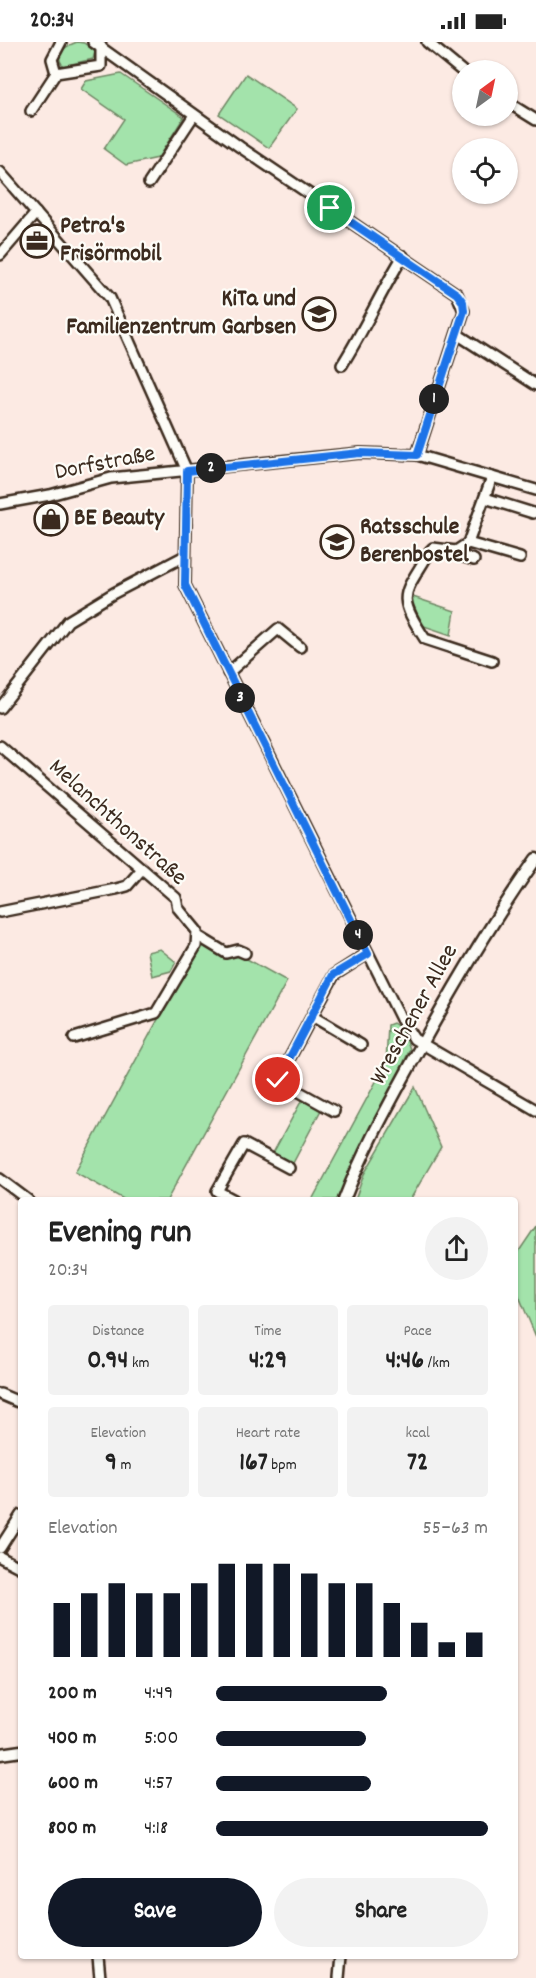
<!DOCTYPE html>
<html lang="en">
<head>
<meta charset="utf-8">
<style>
  body { margin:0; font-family:Dekko,sans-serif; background:#f2f2f2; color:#222; height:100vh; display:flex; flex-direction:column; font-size:22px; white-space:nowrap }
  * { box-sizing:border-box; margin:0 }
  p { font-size:20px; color:#767676 }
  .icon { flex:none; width:33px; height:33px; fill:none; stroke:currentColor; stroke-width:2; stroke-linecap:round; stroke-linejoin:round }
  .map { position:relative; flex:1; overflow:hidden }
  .details { position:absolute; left:18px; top:1155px; width:500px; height:762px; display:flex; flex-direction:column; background:#fff; border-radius:6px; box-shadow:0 2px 4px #0004 }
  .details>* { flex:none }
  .needle { width:39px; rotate:33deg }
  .tools { position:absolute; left:452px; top:18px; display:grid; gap:12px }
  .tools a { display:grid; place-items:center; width:66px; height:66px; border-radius:50%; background:#fff; box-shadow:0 2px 4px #0004; font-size:30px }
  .pin { position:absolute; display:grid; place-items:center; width:51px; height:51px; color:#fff; margin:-26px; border:3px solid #fff; border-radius:50%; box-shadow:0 2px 6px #0007 }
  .km { position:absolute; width:30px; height:30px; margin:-15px; border-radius:50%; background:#222; color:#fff; font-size:16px; line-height:30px; text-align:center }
  .round { display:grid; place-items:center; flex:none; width:63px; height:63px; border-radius:32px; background:#f2f2f2 }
  .summary { display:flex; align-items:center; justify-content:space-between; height:102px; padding:0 30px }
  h1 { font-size:33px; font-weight:800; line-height:45px }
  .figures { display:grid; grid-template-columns:repeat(3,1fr); gap:9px; height:102px; padding:6px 30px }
  .figures div { display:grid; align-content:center; border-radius:6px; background:#f2f2f2; text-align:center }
  .figures b { font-size:26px; font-weight:800 }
  .figures small { font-size:16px; font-weight:400 }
  .figures p { font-size:16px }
  .chart { height:168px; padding:12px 30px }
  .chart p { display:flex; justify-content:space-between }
  .chart svg { width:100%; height:108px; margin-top:6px; stroke:#111827; stroke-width:6 }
  .action { display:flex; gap:12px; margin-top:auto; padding:12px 30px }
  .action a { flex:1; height:69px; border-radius:36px; background:#111827; color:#fff; font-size:24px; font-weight:800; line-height:69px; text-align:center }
  .action a+a { background:#f2f2f2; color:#222 }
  ul { padding:0 30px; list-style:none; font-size:20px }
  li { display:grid; grid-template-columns:96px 72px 1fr; align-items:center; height:45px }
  li i { height:15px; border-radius:8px; background:#111827 }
  .status { display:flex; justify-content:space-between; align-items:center; height:42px; padding:0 30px; background:#fff; direction:ltr }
  .status svg { height:16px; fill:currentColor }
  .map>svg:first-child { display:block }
</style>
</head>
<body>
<div class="status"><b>20:34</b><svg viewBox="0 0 49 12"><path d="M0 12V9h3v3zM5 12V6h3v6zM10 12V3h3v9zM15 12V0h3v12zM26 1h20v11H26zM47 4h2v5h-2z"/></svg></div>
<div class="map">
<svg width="536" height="1936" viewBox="0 0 536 1936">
  <rect width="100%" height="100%" fill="#fceae3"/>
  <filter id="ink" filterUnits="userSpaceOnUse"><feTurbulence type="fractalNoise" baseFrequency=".0167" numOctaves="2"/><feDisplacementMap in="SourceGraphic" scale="12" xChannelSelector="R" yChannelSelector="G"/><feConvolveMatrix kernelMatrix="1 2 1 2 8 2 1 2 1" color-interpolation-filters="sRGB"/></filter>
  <g filter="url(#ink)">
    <g fill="#a3e3ab" stroke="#6f8664" stroke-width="1.5">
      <path d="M77,0L84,1L95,10L93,17L63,24C53,11 66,4 77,0Z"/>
      <path d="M121,32L184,75L158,116L126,123L104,107L124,77L81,47L86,39Z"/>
      <path d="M246,32L297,67L269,106L219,72Z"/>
      <path d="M410,554L455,569L451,593L421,583L410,564Z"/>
      <path d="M204,901L238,912L287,939L167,1158H125L75,1130L168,959Z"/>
      <path d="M160,907L176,920L171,929L152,934L147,910Z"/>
      <path d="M393,981L402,987L410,1007L340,1158H312L386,1021L388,983Z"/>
      <path d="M415,1045L441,1105L410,1158H355L364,1132Z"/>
      <path d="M303,1056L322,1066L292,1123L272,1113Z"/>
      <path d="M536,1184V1295L514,1242L515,1215Z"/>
    </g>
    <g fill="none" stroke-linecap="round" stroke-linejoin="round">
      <defs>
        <g id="minor">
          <path d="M61,0L52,17L56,31L101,24V4"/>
          <path d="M93,0L240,105L457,252L464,269L417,413"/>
          <path d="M427,0L462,29"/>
          <path d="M507,60L536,78"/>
          <path d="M31,69L56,31"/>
          <path d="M0,130L110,256L187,429L185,543L401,977L414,997L536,1068"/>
          <path d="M149,141L194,73"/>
          <path d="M0,213L36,171"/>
          <path d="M457,292L536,343"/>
          <path d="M342,323C364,288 381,250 403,214"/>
          <path d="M492,435L468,501L456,509L433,506L430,509C404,554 395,551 425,597L492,619"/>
          <path d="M485,456L533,471"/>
          <path d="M0,462L50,453L111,436L360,411L417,413L536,448"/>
          <path d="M468,501L520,516"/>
          <path d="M456,509L458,513L474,518"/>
          <path d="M228,631L278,587L300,605"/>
          <path d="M0,666L68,579L114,551L183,515"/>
          <path d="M0,704L176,856L178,866L197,889L196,904L156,971L74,996"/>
          <path d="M0,870L116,847L127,844L142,827"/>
          <path d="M198,894L226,911L238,908L245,911"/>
          <path d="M312,974L278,1038L334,1069"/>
          <path d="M361,1003L312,974L334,933L367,912"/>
          <path d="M0,1137L28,1158"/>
          <path d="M234,1158L217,1149L244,1102L289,1126"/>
          <path d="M0,1352L21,1361"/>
          <path d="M0,1506L21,1473"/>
          <path d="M0,1515L21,1526"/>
          <path d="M98,1914L100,1936"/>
          <path d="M339,1936L341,1914"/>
        </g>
        <g id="tertiary">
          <path d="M344,1158C364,1106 391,1059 417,1011C454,944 492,879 536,817"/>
          <path d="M0,1712L21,1709"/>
        </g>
      </defs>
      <use href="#minor" stroke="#3b2a1e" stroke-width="14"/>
      <use href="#tertiary" stroke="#3b2a1e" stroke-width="15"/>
      <use href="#minor" stroke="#fdfcf7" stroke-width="9"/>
      <use href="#tertiary" stroke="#fdfcf7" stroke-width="10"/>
    </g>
  </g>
  <g fill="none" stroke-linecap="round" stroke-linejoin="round" filter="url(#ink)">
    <defs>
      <path id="route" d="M278,1038L333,933L368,912L185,543L187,429L360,411L417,413L464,269L463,260L457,252L330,166"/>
    </defs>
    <use href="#route" stroke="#fff" stroke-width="12"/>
    <use href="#route" stroke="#1a73e8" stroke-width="8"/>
  </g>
  <defs>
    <symbol id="office-ring" viewBox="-11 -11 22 22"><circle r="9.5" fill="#fdfcf7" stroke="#3b2a1e" stroke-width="1.5"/><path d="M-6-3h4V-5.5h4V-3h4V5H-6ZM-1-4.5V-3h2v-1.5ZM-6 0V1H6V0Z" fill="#3b2a1e"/></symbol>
    <symbol id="school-ring" viewBox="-11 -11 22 22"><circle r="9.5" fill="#fdfcf7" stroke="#3b2a1e" stroke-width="1.5"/><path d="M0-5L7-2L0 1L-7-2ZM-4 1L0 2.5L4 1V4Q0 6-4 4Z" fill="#3b2a1e"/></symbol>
    <symbol id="shop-ring" viewBox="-11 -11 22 22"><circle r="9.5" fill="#fdfcf7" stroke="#3b2a1e" stroke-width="1.5"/><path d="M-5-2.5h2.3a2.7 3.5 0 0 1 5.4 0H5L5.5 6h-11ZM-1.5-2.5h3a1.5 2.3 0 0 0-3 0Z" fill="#3b2a1e"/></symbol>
  </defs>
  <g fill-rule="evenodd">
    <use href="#office-ring" x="18" y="180" width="38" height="38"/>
    <use href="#school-ring" x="300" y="253" width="38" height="38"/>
    <use href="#shop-ring" x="32" y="458" width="38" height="38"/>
    <use href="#school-ring" x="318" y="481" width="38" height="38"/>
  </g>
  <g text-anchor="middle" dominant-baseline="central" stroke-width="4.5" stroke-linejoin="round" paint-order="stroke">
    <g font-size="24" font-weight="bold" fill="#3b2a1e" stroke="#fdfcf7" text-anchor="start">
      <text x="60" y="185">Petra's<tspan x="60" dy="28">Frisörmobil</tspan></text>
      <text x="296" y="258" text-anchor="end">KiTa und<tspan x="296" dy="28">Familienzentrum Garbsen</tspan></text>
      <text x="74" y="477">BE Beauty</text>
      <text x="360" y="486">Ratsschule<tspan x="360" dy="28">Berenbostel</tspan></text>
    </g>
    <g font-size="24" fill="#3b2a1e" stroke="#fdfcf7">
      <text transform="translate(105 422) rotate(-11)">Dorfstraße</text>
      <text transform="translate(117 781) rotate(42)">Melanchthonstraße</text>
      <text transform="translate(415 973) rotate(-61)">Wreschener Allee</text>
    </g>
  </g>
</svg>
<div class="tools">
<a><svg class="needle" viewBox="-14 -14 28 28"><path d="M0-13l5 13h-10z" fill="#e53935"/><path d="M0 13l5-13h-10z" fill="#767676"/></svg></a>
<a><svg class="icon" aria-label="locate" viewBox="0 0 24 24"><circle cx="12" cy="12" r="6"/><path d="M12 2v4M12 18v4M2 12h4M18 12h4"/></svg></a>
</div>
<div class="pin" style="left:330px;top:166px;background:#1e9e55"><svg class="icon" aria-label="arrive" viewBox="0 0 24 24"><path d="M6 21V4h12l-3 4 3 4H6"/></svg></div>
<div class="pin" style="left:278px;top:1038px;background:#d93025"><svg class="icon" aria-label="check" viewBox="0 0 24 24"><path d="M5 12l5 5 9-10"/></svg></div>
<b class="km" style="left:434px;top:357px">1</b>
<b class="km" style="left:211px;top:426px">2</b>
<b class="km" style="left:240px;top:656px">3</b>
<b class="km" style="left:358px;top:893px">4</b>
<section class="details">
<div class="summary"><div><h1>Evening run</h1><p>20:34</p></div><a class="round"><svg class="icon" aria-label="share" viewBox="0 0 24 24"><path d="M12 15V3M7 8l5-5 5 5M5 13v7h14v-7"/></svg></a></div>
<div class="figures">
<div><p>Distance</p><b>0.94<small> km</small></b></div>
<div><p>Time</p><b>4:29</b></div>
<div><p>Pace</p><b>4:46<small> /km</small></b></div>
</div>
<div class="figures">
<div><p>Elevation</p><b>9<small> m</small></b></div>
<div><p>Heart rate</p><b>167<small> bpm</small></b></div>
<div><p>kcal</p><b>72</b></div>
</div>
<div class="chart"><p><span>Elevation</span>55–63 m</p>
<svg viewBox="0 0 160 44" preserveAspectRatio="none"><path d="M5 44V22M15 44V18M25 44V14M35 44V18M45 44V18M55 44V14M65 44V6M75 44V6M85 44V6M95 44V10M105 44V14M115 44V14M125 44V22M135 44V30M145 44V38M155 44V34"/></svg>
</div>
<ul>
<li><b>200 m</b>4:49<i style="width:63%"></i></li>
<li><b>400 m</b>5:00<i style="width:55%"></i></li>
<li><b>600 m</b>4:57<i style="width:57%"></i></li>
<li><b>800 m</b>4:18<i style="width:100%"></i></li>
</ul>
<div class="action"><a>Save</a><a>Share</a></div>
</section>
</div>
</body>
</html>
